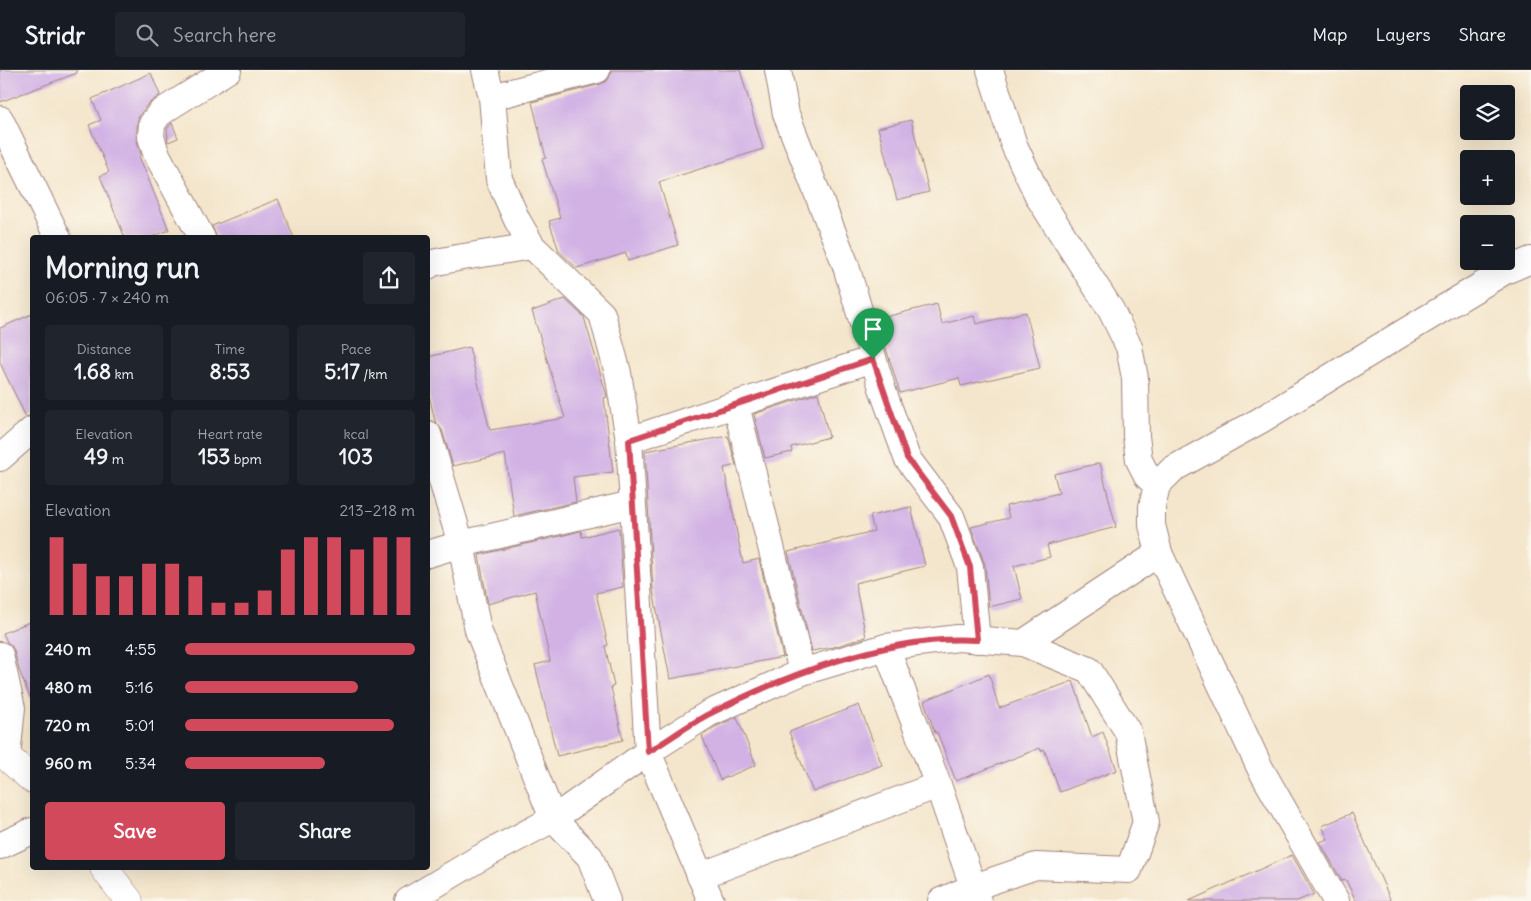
<!DOCTYPE html>
<html lang="en">
<head>
<meta charset="utf-8">
<style>
  body { margin:0; font-family:Delius,sans-serif; background:#20242c; color:#f1f3f6; height:100vh; display:flex; flex-direction:column; font-size:19px; white-space:nowrap }
  * { box-sizing:border-box; margin:0 }
  p { font-size:16px; color:#9ea1a6 }
  .icon { flex:none; width:28px; height:28px; fill:none; stroke:currentColor; stroke-width:2; stroke-linecap:round; stroke-linejoin:round }
  .map { position:relative; flex:1; overflow:hidden }
  .panel { position:absolute; left:30px; top:165px; width:400px; height:635px; display:flex; flex-direction:column; background:#171b24; border-radius:5px; box-shadow:0 5px 20px #0002 }
  .panel>* { flex:none }
  .buttons { position:absolute; left:1460px; top:15px; display:grid; gap:10px }
  .buttons a { display:grid; place-items:center; width:55px; height:55px; border-radius:5px; background:#171b24; box-shadow:0 5px 20px #0002; font-size:25px }
  .pin { position:absolute; display:grid; place-items:center; width:42px; height:42px; color:#fff; margin:-51px -21px; border-radius:50% 50% 50% 0; rotate:-45deg; box-shadow:0 0 5px #0007 }
  .pin .icon { rotate:45deg }
  .round { display:grid; place-items:center; flex:none; width:52px; height:52px; border-radius:5px; background:#20242c }
  .head { display:flex; align-items:center; justify-content:space-between; height:85px; padding:0 15px }
  h1 { font-size:28px; font-weight:700; line-height:38px }
  .stats { display:grid; grid-template-columns:repeat(3,1fr); gap:8px; height:85px; padding:5px 15px }
  .stats div { display:grid; align-content:center; border-radius:5px; background:#20242c; text-align:center }
  .stats b { font-size:21px; font-weight:700 }
  .stats small { font-size:14px; font-weight:400 }
  .stats p { font-size:14px }
  .chart { height:140px; padding:10px 15px }
  .chart p { display:flex; justify-content:space-between }
  .chart svg { width:100%; height:90px; margin-top:5px; stroke:#d1495b; stroke-width:6 }
  .button { display:flex; gap:10px; margin-top:auto; padding:10px 15px }
  .button a { flex:1; height:58px; border-radius:5px; background:#d1495b; color:#fff; font-size:20px; font-weight:700; line-height:58px; text-align:center }
  .button a+a { background:#20242c; color:#f1f3f6 }
  ul { padding:0 15px; list-style:none; font-size:16px }
  li { display:grid; grid-template-columns:80px 60px 1fr; align-items:center; height:38px }
  li i { height:12px; border-radius:6px; background:#d1495b }
  header { display:flex; align-items:center; gap:30px; box-sizing:border-box; height:70px; padding:0 25px; background:#171b24; border-bottom:1px solid #363941 }
  header strong { font-size:24px }
  nav { display:flex; gap:28px; margin-inline-start:auto; font-size:18px }
  .search { width:350px; height:45px; background:#20242c; display:flex; align-items:center; gap:12px; box-sizing:border-box; padding:0 18px; border-radius:5px; color:#9ea1a6; font-size:19px }
  .map>svg:first-child { display:block }
</style>
</head>
<body>
<header>
<strong>Stridr</strong>
<div class="search"><svg class="icon" aria-label="search" viewBox="0 0 24 24"><circle cx="10" cy="10" r="6"/><path d="M15 15l6 6"/></svg>Search here</div>
<nav><a>Map</a><a>Layers</a><a>Share</a></nav>
</header>
<div class="map">
<svg width="1531" height="831" viewBox="0 0 1531 831">
  <rect width="100%" height="100%" fill="#fbf7ec"/>
  <filter id="ink" filterUnits="userSpaceOnUse"><feTurbulence type="fractalNoise" baseFrequency=".02" numOctaves="2"/><feDisplacementMap in="SourceGraphic" scale="10" xChannelSelector="R" yChannelSelector="G"/><feConvolveMatrix kernelMatrix="1 2 1 2 8 2 1 2 1" color-interpolation-filters="sRGB"/></filter>
  <filter id="wash" filterUnits="userSpaceOnUse"><feTurbulence type="fractalNoise" baseFrequency=".0096" numOctaves="4" result="noise"/><feDisplacementMap in="SourceGraphic" scale="20" xChannelSelector="R" yChannelSelector="G"/><feGaussianBlur stdDeviation="1.12" result="paint"/><feColorMatrix in="noise" values="0 0 0 0 0 0 0 0 0 0 0 0 0 0 0 0 0 1.4 0 .05"/><feComposite in="paint" operator="in"/></filter>
  <g filter="url(#wash)">
    <rect width="100%" height="100%" fill="#f4e6cc"/>
    <g id="blocks">
      <g fill="#d2b2e5">
        <path d="M0,0H77V3L0,32Z"/>
        <path d="M612,0H740L763,79L659,112L678,175L628,191L626,183L577,198L559,181L549,151L560,148L542,89L546,88L532,32L601,14L608,10L611,4Z"/>
        <path d="M151,3L160,25L147,35L139,46L137,53V71L141,85L139,86L169,160L149,168H125L100,106L109,102L89,55L101,50L92,29Z"/>
        <path d="M911,50L929,122L897,130L878,58Z"/>
        <path d="M172,53L178,68L168,72L167,59Z"/>
        <path d="M278,129L294,168H217L212,156Z"/>
        <path d="M565,229L584,247L606,323L607,327L604,328L613,402L573,407L576,432L514,446L505,384L453,396L442,360L435,351L428,321V287L469,277L490,360L565,348L532,241Z"/>
        <path d="M937,234L942,254L974,246L976,254L1026,242L1040,298L961,316L959,308L900,323L877,249Z"/>
        <path d="M32,244V345L26,347L0,293V258Z"/>
        <path d="M818,323L829,367L791,377L792,382L765,388L754,344Z"/>
        <path d="M728,366L736,395L724,398L743,493L759,489L783,587L670,609L653,520L645,381Z"/>
        <path d="M1100,393L1116,457L1047,475L1050,487L1014,496L1022,529L989,537L985,495L971,457L1009,448L1006,436L1059,423L1054,404Z"/>
        <path d="M911,437L925,496L855,513L866,567L834,577L812,581L788,482L874,461L870,446Z"/>
        <path d="M619,458L623,517L596,523L608,575L605,576L614,616L611,617L623,670L557,686L535,595L550,591L535,521L488,534L479,485L581,461L582,467Z"/>
        <path d="M32,551V632L19,600L14,581L11,575L7,572L3,563Z"/>
        <path d="M989,604L999,638L1073,611L1092,667L1103,662L1117,700L1060,722L1044,679L1041,681L1040,678L956,711L937,662L935,663L924,631Z"/>
        <path d="M859,635L882,695L813,722L789,662Z"/>
        <path d="M737,647L756,695L720,710L702,666L715,657Z"/>
        <path d="M1352,743L1391,831H1356L1346,810L1342,811L1320,772L1328,769L1322,756Z"/>
        <path d="M1292,785L1314,824L1297,831H1189Z"/>
      </g>
    </g>
  </g>
  <g filter="url(#ink)">
    <use href="#blocks" fill-opacity="0" stroke="#9f827c" stroke-width="1"/>
    <g fill="none" stroke-linecap="round" stroke-linejoin="round">
      <defs>
        <g id="street">
          <path d="M778,0L786,44L845,193L882,318L907,388L951,446L970,497L977,570"/>
          <path d="M990,0L1014,75L1039,128L1111,240L1129,277L1135,308L1136,366L1139,390L1147,406L1157,415"/>
          <path d="M492,27L597,0"/>
          <path d="M0,49L58,168"/>
          <path d="M202,168L156,83L151,67L152,54L159,44L169,37L228,0"/>
          <path d="M428,196L432,193L457,188L532,176"/>
          <path d="M736,335L802,602"/>
          <path d="M428,364L461,474L632,434"/>
          <path d="M629,370L873,289"/>
          <path d="M0,388L32,360"/>
          <path d="M428,484L461,474L478,560L553,749L590,787L607,831"/>
          <path d="M1023,573L1159,483"/>
          <path d="M886,577L938,715L978,831"/>
          <path d="M0,585L12,638L7,687"/>
          <path d="M0,776L32,761"/>
          <path d="M700,806L938,715"/>
          <path d="M408,831L478,789L553,749L648,682L629,370L618,303L602,244L532,176L517,150L499,109L492,27L485,0"/>
          <path d="M711,831L648,682L708,644L768,617L802,602L886,577L958,568L1023,573L1089,600L1128,662L1146,752L1129,800L1036,796L974,817L941,831"/>
          <path d="M1336,831L1260,698L1159,483L1152,455V437L1157,415L1173,399L1261,350L1368,284L1505,201L1531,190"/>
        </g>
        <g id="secondary">
          <path d="M0,684L7,687L32,709"/>
          <path d="M104,798L129,831"/>
        </g>
      </defs>
      <use href="#street" stroke="#9f827c" stroke-width="28"/>
      <use href="#secondary" stroke="#9f827c" stroke-width="29"/>
      <use href="#street" stroke="#fff" stroke-width="26"/>
      <use href="#secondary" stroke="#fff" stroke-width="28"/>
    </g>
  </g>
  <g fill="none" stroke-linecap="round" stroke-linejoin="round" filter="url(#ink)">
    <defs>
      <path id="route" d="M873,289L907,388L951,446L970,497L977,570C891,564 785,605 709,644C688,655 668,670 648,682L629,370Z"/>
    </defs>
    <use href="#route" stroke="#fff" stroke-width="10"/>
    <use href="#route" stroke="#d1495b" stroke-width="6"/>
  </g>
</svg>
<div class="buttons">
<a><svg class="icon" aria-label="layers" viewBox="0 0 24 24"><path d="M12 4l9 5-9 5-9-5zM3 14l9 5 9-5"/></svg></a>
<a>+</a>
<a>−</a>
</div>
<div class="pin" style="left:873px;top:289px;background:#1e9e55"><svg class="icon" aria-label="arrive" viewBox="0 0 24 24"><path d="M6 21V4h12l-3 4 3 4H6"/></svg></div>
<section class="panel">
<div class="head"><div><h1>Morning run</h1><p>06:05 · 7 × 240 m</p></div><a class="round"><svg class="icon" aria-label="share" viewBox="0 0 24 24"><path d="M12 15V3M7 8l5-5 5 5M5 13v7h14v-7"/></svg></a></div>
<div class="stats">
<div><p>Distance</p><b>1.68<small> km</small></b></div>
<div><p>Time</p><b>8:53</b></div>
<div><p>Pace</p><b>5:17<small> /km</small></b></div>
</div>
<div class="stats">
<div><p>Elevation</p><b>49<small> m</small></b></div>
<div><p>Heart rate</p><b>153<small> bpm</small></b></div>
<div><p>kcal</p><b>103</b></div>
</div>
<div class="chart"><p><span>Elevation</span>213–218 m</p>
<svg viewBox="0 0 160 44" preserveAspectRatio="none"><path d="M5 44V6M15 44V19M25 44V25M35 44V25M45 44V19M55 44V19M65 44V25M75 44V38M85 44V38M95 44V32M105 44V12M115 44V6M125 44V6M135 44V12M145 44V6M155 44V6"/></svg>
</div>
<ul>
<li><b>240 m</b>4:55<i style="width:100%"></i></li>
<li><b>480 m</b>5:16<i style="width:75%"></i></li>
<li><b>720 m</b>5:01<i style="width:91%"></i></li>
<li><b>960 m</b>5:34<i style="width:61%"></i></li>
</ul>
<div class="button"><a>Save</a><a>Share</a></div>
</section>
</div>
</body>
</html>
